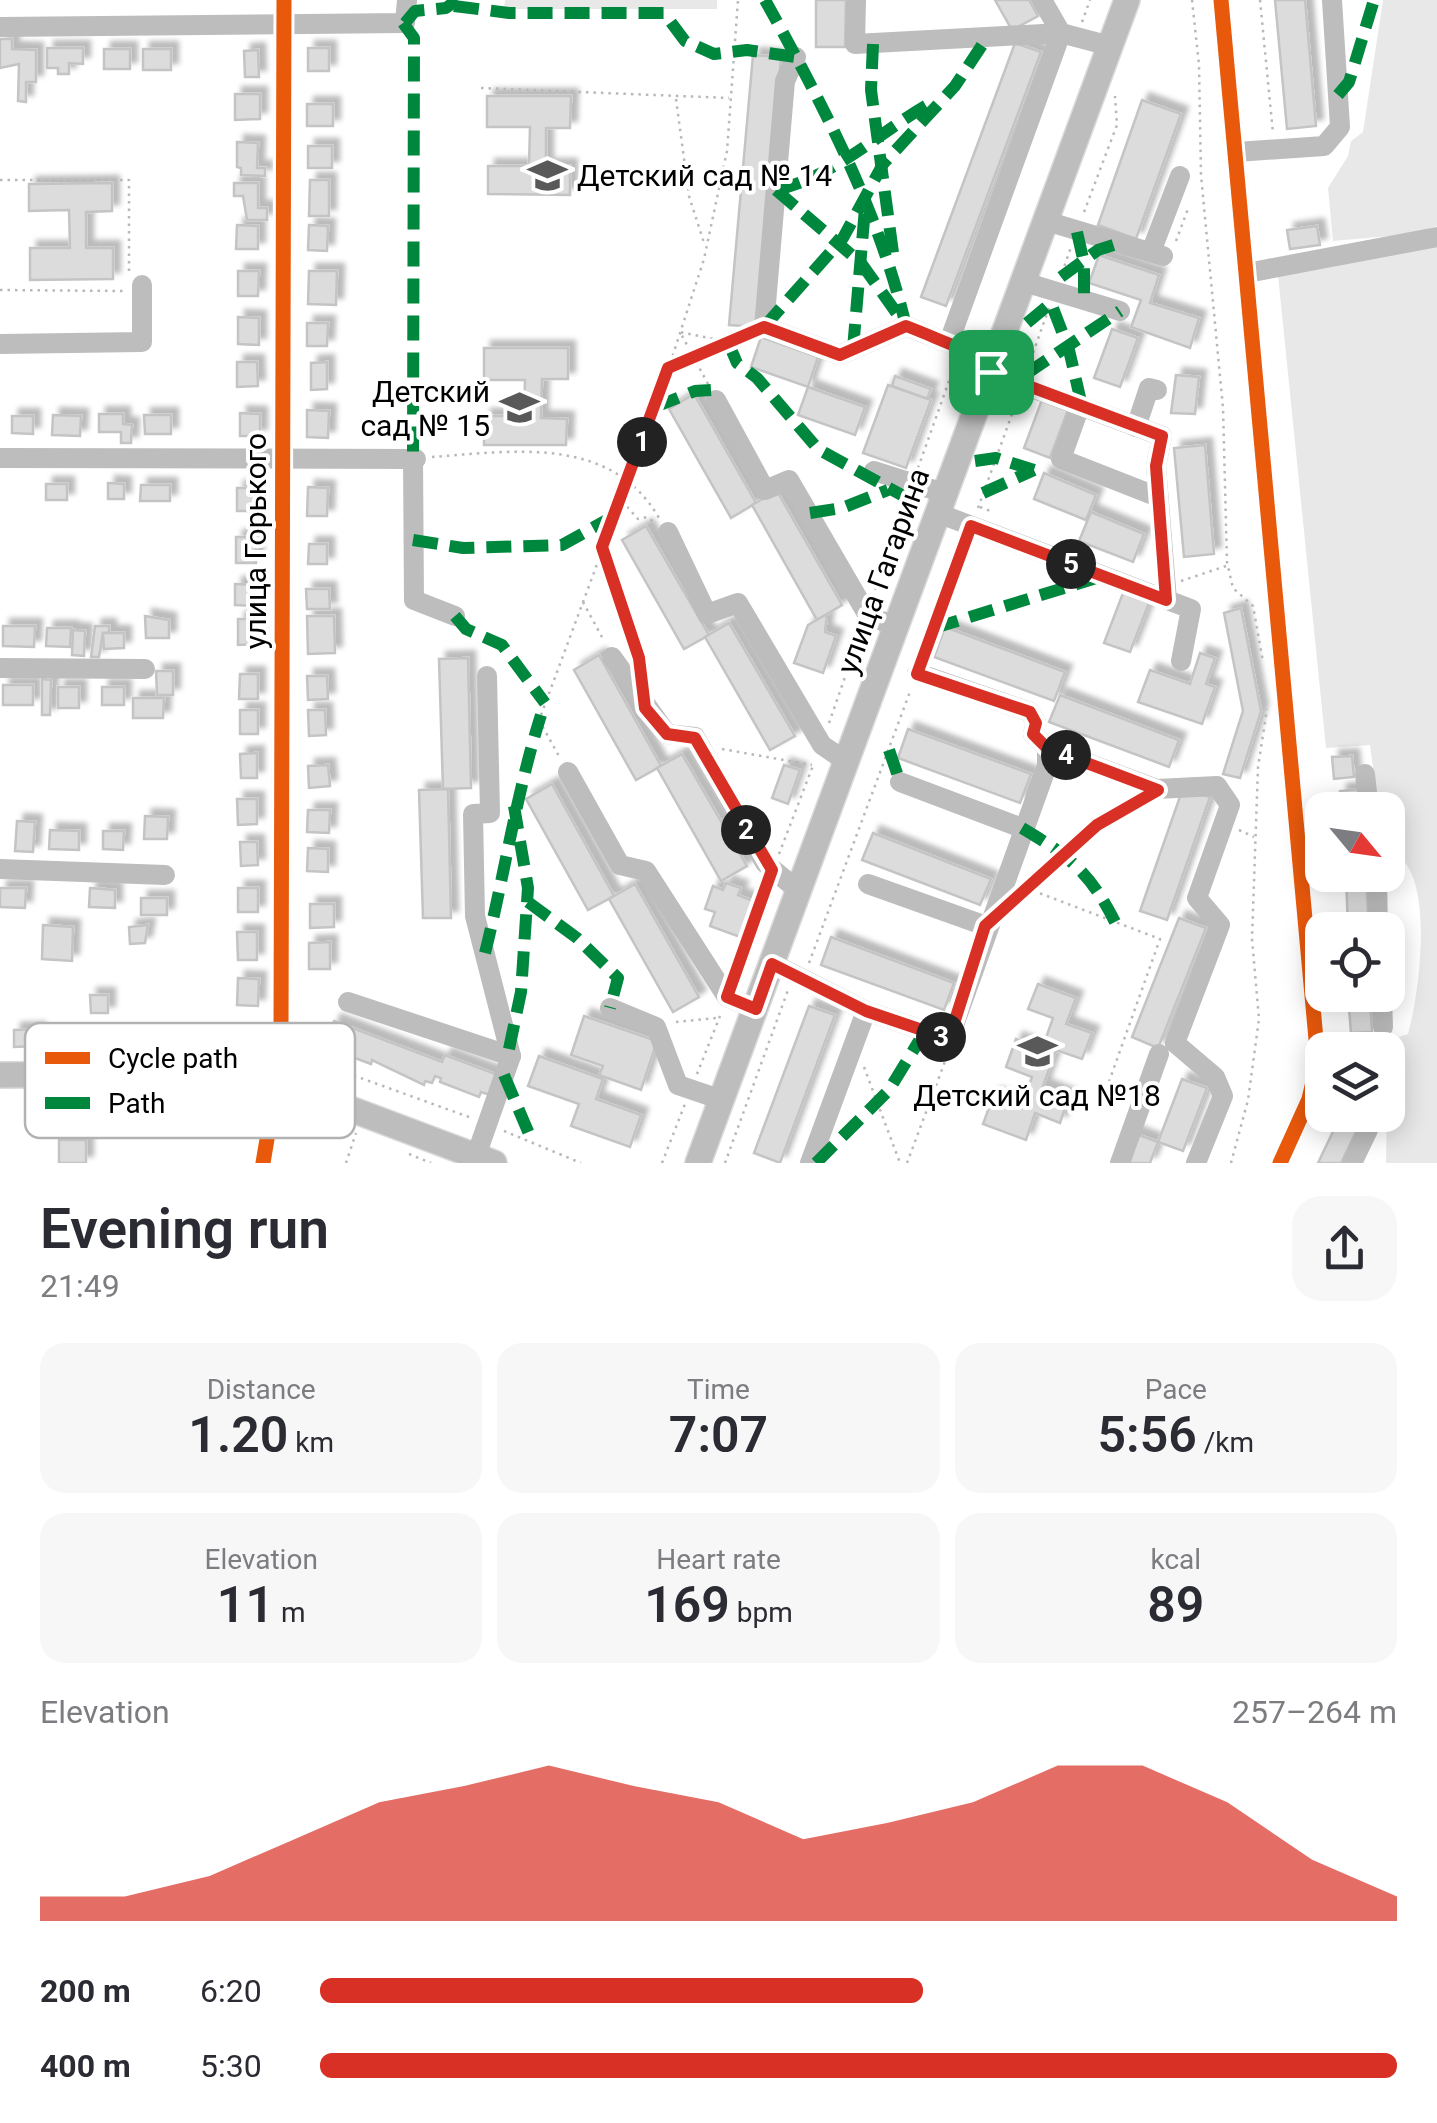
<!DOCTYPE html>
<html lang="en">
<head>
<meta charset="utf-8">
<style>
  body { margin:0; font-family:Roboto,sans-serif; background:#f7f7f7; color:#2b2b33; height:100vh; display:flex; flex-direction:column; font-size:38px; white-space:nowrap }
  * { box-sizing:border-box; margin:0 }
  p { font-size:32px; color:#7c7c81 }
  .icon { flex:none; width:55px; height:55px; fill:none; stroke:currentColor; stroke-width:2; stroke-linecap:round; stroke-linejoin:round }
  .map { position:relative; height:1163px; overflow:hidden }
  .side { display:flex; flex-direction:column; background:#fff; flex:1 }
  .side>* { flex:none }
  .needle { width:65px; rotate:119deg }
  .tools { position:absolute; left:1305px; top:792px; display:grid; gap:20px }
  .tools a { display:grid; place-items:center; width:100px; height:100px; border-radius:20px; background:#fff; box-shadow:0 5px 25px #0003; font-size:50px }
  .pin { position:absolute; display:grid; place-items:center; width:85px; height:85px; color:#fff; margin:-42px; border-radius:20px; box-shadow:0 5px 15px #0006 }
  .km { position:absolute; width:50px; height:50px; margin:-25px; border-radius:50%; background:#222; color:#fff; font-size:28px; line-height:50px; text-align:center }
  .round { display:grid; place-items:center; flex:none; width:105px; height:105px; border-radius:30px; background:#f7f7f7 }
  .overview { display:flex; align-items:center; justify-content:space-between; height:170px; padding:0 40px }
  h1 { font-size:55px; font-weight:600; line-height:75px }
  .metrics { display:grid; grid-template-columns:repeat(3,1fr); gap:15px; height:170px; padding:10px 40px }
  .metrics div { display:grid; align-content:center; border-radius:25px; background:#f7f7f7; text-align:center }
  .metrics b { font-size:50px; font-weight:600 }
  .metrics small { font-size:28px; font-weight:400 }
  .metrics p { font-size:28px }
  .chart { height:280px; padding:20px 40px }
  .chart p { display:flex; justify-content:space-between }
  .chart svg { width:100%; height:180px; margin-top:10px; fill:#d93025; opacity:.7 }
  ul { padding:0 40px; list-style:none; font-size:32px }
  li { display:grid; grid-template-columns:160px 120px 1fr; align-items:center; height:75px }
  li i { height:25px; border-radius:12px; background:#d93025 }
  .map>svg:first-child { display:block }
</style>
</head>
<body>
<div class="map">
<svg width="1437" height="1163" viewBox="0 0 1437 1163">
  <defs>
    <filter id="shadow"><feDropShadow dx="7" dy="-7" stdDeviation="2.5" flood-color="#0004"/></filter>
  </defs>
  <rect width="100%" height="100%" fill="#fff"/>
  <g fill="#e8e8e8">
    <path d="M505,0H717V9H504Z"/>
    <path d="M1383,0H1437V226L1413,234L1333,241L1328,188L1348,156L1351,141L1363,132Z"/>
    <path d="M1437,242V1163H1386L1388,1050L1364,1048L1408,1034C1420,991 1437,863 1388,851V810H1379L1370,745L1326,748L1278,275C1332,271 1384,253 1437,242Z"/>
  </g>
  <g fill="#dcdcdc" stroke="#c4c4c4" stroke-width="2.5" filter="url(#shadow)">
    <path d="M816,0H846L845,47H816Z"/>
    <path d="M995,0H1029L1038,16L1012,30Z"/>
    <path d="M1275,0H1305L1316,126L1287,129Z"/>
    <path d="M0,39H12V49L36,50V82H26V102L18,101L19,64L0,68Z"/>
    <path d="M1015,43L1041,52L946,306L921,297Z"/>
    <path d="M47,48H83V64L69,63V74H58V68H47Z"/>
    <rect x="308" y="48" width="21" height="23"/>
    <rect x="104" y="49" width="26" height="20"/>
    <rect x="143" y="49" width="28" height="21"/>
    <path d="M258,50L259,77H245L244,51Z"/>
    <path d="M753,55L781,57L758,327L729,325Z"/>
    <path d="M235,94H260V119L235,120Z"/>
    <path d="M487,96H571L570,128H546V166H570V195L488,194V166H529L530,127H487Z"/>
    <path d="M1142,100L1181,114L1136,239L1098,225Z"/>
    <rect x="307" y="104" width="26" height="22"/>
    <path d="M237,142L258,143L257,168H265V176L241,175V168L237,167Z"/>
    <rect x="308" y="146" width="24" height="22"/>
    <path d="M310,180H329V216H309Z"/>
    <path d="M112,183V211L86,212V248H113V279L30,280V248H70L69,210L29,211V184Z"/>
    <path d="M234,183H258V208H267V220H247L243,196H234Z"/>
    <path d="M237,225L258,226V249H236Z"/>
    <path d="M309,225L328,226L327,251L308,250Z"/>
    <path d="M1317,226L1320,245L1290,249L1287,230Z"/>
    <path d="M1099,255L1159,275L1150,303L1199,318L1190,348L1131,327L1141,300L1089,283Z"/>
    <path d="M238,271H259L258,296H238Z"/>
    <path d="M309,271H337L336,305L308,304Z"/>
    <path d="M238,317L259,318V345L238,344Z"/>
    <path d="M307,323H328L327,346H307Z"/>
    <path d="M1112,329L1138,338L1120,387L1094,378Z"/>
    <path d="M761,337L818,357L808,387L751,367Z"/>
    <path d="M484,348H568V379H542L541,418L567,419L566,445H484V416H524L525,380H484Z"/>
    <path d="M237,362H257L258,386L237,387Z"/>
    <path d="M327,362V389L311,390V363Z"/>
    <path d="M1176,375L1199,377L1195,414L1171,413Z"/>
    <path d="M895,376L931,389L927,399L892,386Z"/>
    <path d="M888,385L931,400L906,468L863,453Z"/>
    <path d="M808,387L865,407L855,435L798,415Z"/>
    <path d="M694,394L756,503L731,518L669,409Z"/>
    <path d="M1043,397L1069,407L1050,458L1024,448Z"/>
    <path d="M307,410L329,411L328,438L307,437Z"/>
    <path d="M240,413L260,414V436H240Z"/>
    <path d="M99,414H123V424L132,425L131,443H121V432H99Z"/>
    <path d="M53,415L81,416L80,436L52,435Z"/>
    <path d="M144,415H171V434H145Z"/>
    <path d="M12,416H33V434L12,433Z"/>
    <path d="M1205,445L1214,554L1184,557L1174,448Z"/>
    <path d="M1044,473L1096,495L1086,520L1034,499Z"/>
    <path d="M108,483L124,484V499H108Z"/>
    <rect x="46" y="484" width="21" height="16"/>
    <path d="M141,485H170V501H140Z"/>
    <path d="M308,487L328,488L327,516H307Z"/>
    <rect x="237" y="488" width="20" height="23"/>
    <path d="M777,491L842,605L817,620L752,505Z"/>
    <path d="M1091,512L1144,534L1133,562L1079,541Z"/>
    <path d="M646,526L709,635L684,649L622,540Z"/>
    <rect x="236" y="537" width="20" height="26"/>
    <path d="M309,544H327V564H308Z"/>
    <path d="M235,584L257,585V606L235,605Z"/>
    <path d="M306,589H329L330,609H307Z"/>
    <path d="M1123,593L1149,603L1130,652L1104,643Z"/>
    <path d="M1241,608L1261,711L1240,778L1223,774L1243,711L1224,613Z"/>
    <path d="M827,614L825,632L836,636L823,673L794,663L808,625Z"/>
    <path d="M145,616L169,620V638H146Z"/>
    <path d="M307,616H334L335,653L308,654Z"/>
    <path d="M238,619H258V644L238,645Z"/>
    <path d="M729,623L795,736L770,750L705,637Z"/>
    <path d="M3,626H35L34,647L3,646Z"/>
    <path d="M95,626H109V633H103L99,657H91Z"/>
    <path d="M945,627L1065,672L1054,701L934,657Z"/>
    <path d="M47,628H71L70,647L46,646Z"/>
    <path d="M73,630L85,631L84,656L72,655Z"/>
    <path d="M103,633H124V648L104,649Z"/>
    <path d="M1200,653L1215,658L1206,684L1215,687L1202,724L1138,702L1150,670L1190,684Z"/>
    <path d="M599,655L661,766L636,780L574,670Z"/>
    <path d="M468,658L471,788L443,789L439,659Z"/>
    <path d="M156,671H173V695H157Z"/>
    <path d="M240,674H258V699H239Z"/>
    <path d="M307,676H327L328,699L308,700Z"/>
    <path d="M42,679L51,680L50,715H42Z"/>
    <rect x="3" y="685" width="30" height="20"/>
    <rect x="58" y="687" width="21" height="21"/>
    <rect x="102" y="687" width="22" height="18"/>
    <path d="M1060,695L1179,740L1169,767L1049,722Z"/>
    <path d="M133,698H164L163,718H133Z"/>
    <rect x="240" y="710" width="18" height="24"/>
    <path d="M308,710H325L326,735L309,736Z"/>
    <path d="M908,729L1031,774L1020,803L898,758Z"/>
    <path d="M257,753V778H241L240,754Z"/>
    <path d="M682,754L747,866L721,881L657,768Z"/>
    <path d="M1352,756L1354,777L1334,779L1332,757Z"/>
    <path d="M328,765L330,786L309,788L308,766Z"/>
    <path d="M784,765L800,770L788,804L772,798Z"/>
    <path d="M552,784L614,896L588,910L526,799Z"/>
    <path d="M1183,788L1210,797L1167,920L1140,911Z"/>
    <path d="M448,789L451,918H423L419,790Z"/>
    <path d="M1360,789L1363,810H1342L1340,791Z"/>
    <path d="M237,799H257V824L238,825Z"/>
    <path d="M308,810H330L329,833L307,832Z"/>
    <path d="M145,816L168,817L167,839H144Z"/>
    <path d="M17,821L35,822L33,852L15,851Z"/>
    <path d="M50,830L79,831V850L49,849Z"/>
    <path d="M103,831H124L123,850L103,849Z"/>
    <path d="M873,833L991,879L980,905L862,860Z"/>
    <path d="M240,842H257L258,865L241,866Z"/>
    <path d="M308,848L328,849V872L307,871Z"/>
    <path d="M1346,875H1366L1369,930H1348Z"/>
    <path d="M726,883L741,888L738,895L753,901L740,937L710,926L715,912L705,909L713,886L723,890Z"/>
    <path d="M635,884L699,997L673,1012L609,899Z"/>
    <path d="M0,888H26L25,908L0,907Z"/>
    <path d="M90,888L115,890V908L89,907Z"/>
    <rect x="238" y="888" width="20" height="24"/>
    <rect x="141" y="898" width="26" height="17"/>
    <path d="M310,904H334V927L310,928Z"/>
    <path d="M1179,918L1206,928L1158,1048L1132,1037Z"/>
    <path d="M43,925L73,927L72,961L42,959Z"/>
    <path d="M148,925L145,943L130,944L129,927Z"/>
    <path d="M237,932H257V960H238Z"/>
    <path d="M831,937L954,983L944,1010L821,965Z"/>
    <path d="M330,942V969H309V943Z"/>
    <path d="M238,978L259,979L258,1006L237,1005Z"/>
    <path d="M1038,984L1076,998L1066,1024L1092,1033L1082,1059L1056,1050L1043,1086L1069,1096L1060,1123L1035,1113L1026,1140L983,1124L994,1094L1022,1104L1032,1077L1006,1067L1016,1039L1042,1049L1053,1018L1028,1009Z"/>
    <path d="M90,995H108V1013H91Z"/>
    <path d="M1348,995H1370L1372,1032L1351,1033Z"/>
    <path d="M809,1006L835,1015L780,1163L754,1153Z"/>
    <path d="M584,1016L657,1041L641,1090L599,1075L603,1066L571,1055Z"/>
    <path d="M334,1021L442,1062L445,1055L498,1075L490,1095L481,1092L479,1097L440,1082L441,1078L435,1076L432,1083L425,1081L424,1085L372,1060L371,1064L331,1049L333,1045L326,1043Z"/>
    <path d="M38,1029V1046L14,1047V1030Z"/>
    <path d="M539,1056L603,1079L596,1099L641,1115L630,1147L571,1126L579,1104L528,1086Z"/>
    <path d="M1182,1079L1207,1088L1183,1151L1158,1142Z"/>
    <path d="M1341,1115H1364L1341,1163H1318Z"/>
    <path d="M1134,1133L1158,1142L1150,1163H1123Z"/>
    <rect x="59" y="1140" width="27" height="23"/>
  </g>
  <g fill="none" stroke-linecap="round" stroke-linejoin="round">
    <defs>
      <g id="major">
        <path d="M0,1075L209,1074L276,1081L494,1163"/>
        <path d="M698,1163L1127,0"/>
      </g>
    </defs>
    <use href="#major" stroke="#dbdbdb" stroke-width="28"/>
    <g stroke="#b8b8b8" stroke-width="2.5" stroke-dasharray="2.5 5" stroke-linecap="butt">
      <path d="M1192,0L1199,65L1201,175L1223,408L1227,562L1233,588L1253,606L1263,662"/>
      <path d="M1260,0L1273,133"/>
      <path d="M1082,22L1090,0"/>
      <path d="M481,88L729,98"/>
      <path d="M676,99L689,196L704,243"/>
      <path d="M0,180H129V274"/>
      <path d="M1084,212L1117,125L1115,96"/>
      <path d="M1176,241L1189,206"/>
      <path d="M1062,273L1071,247"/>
      <path d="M0,290L123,291"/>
      <path d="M669,367L749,333"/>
      <path d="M1028,367L1049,308"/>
      <path d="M708,384L680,332L728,342"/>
      <path d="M432,457C514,451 611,435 659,518"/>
      <path d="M918,468L954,367"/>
      <path d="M622,501L638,519L647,517L654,522"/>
      <path d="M980,507L993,512"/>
      <path d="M978,508L1016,403"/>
      <path d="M603,549L640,665"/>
      <path d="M1181,581L1226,566"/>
      <path d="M875,590L907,499"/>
      <path d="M583,602L603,639"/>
      <path d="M922,658L965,544"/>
      <path d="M541,715L660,395L704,259L727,151L738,0"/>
      <path d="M539,720L560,758"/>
      <path d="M829,723L861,631"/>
      <path d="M722,749L812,765"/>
      <path d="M1239,830L1254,837"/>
      <path d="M779,854L814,763"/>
      <path d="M1027,887L1097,825L1138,800"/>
      <path d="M1026,888L1160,939L1106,1090"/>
      <path d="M809,963L911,689"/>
      <path d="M735,976L766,889"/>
      <path d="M676,1022L717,1018"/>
      <path d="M296,1063H319L469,1117"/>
      <path d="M864,1067L900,1163"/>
      <path d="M697,1074L720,1016"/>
      <path d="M504,1131L581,1163"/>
      <path d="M409,1154L431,1163"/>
      <path d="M346,1163L356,1133"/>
      <path d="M662,1163L685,1104"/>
      <path d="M725,1163L788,990"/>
      <path d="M907,1163L947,1056"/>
      <path d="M1231,1163L1248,1100L1259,1019L1252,939L1258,767L1267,709"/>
    </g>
    <g stroke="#bdbdbd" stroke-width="20">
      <path d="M856,0L855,44L1061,33L949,342"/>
      <path d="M1042,0L1061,33L1110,46"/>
      <path d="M1221,0L1318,1061L1309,1099L1280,1163"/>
      <path d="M0,27L405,23L407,0"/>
      <path d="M796,57L785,81L764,327L840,355L906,326C937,338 964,352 996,359"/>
      <path d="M1236,152L1324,146L1340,127L1332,0"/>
      <path d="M1046,221L1163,256"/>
      <path d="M1151,252L1180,176"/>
      <path d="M1247,273L1437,237"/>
      <path d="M1024,282L1120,311"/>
      <path d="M0,344L142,342V285"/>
      <path d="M991,373L1162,436L1156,466L1167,600"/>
      <path d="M716,400L765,490L789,480L867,614L897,628"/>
      <path d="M1080,406L1061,459L1158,497"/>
      <path d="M1136,427L1149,388L1157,390"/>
      <path d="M0,458L416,459"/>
      <path d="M413,458L414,600L455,616"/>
      <path d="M874,471L947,494"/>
      <path d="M940,514L1191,609L1181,661"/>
      <path d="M668,532L707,614L738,603L822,745L847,762"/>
      <path d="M612,657L667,734L695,737L765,863L799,891"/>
      <path d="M0,668L145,669"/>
      <path d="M487,676L490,813L473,814L475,916L511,1056"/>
      <path d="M1047,748L1157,789L1217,786L1230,805L1197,898L1220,925L1175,1043L1215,1077L1223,1096L1196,1163"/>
      <path d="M568,772L620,865L646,871L727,997L756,1009"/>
      <path d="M1365,774L1369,810"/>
      <path d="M900,782L1022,828"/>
      <path d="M0,869L165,875"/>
      <path d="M1377,875L1378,930"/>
      <path d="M868,884L986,926"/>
      <path d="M773,964L866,1011L949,1039L1047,766V748L1033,734L1036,723L1030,712L917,673"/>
      <path d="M1382,995L1383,1027"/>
      <path d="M348,1002L511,1056L476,1156"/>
      <path d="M610,1008L656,1027L678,1085L722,1100"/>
      <path d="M263,1163L280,1062L281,1028L284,0"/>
      <path d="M810,1163L866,1011"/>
      <path d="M1120,1163L1159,1054"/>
      <path d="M1352,1163L1368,1130"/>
    </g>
    <use href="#major" stroke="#bdbdbd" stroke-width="25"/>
    <g stroke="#00873e" stroke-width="12" stroke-dasharray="25 12" stroke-linecap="butt">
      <path d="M765,0C823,105 878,209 906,326"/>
      <path d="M454,6L509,13H664L685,41L714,54L747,50L796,57"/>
      <path d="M403,23L414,38L413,458"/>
      <path d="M405,23L415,11L446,8L457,0"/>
      <path d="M873,44L871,90L894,260"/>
      <path d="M1338,95L1349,82L1374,0"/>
      <path d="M776,190C835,176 876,135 927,105"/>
      <path d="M776,190L861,263L903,322"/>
      <path d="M1077,232L1084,263V301"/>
      <path d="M1061,277L1098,250L1120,243"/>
      <path d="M1027,323L1051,303L1069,350L1082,406"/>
      <path d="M764,327L843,238L883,164L955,86L986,39"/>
      <path d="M728,342L737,363L757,378L818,449L907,498"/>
      <path d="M853,349L865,208"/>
      <path d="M1026,374L1120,311"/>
      <path d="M655,407L695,391L711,390"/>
      <path d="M975,461L996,458L1034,470"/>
      <path d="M983,493L1034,470"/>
      <path d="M810,513L842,508L888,490"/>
      <path d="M413,540L463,548L562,545L614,516"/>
      <path d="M455,616L466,629L502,645L545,703"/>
      <path d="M934,628L1103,576"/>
      <path d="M889,750L900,782"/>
      <path d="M1022,828C1069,856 1090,872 1115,922"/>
      <path d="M528,902L577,938L618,978L610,1008"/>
      <path d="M485,953C505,873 516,794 541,715"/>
      <path d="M509,1049L521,992L528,888L514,806"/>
      <path d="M504,1075L533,1143"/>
      <path d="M816,1163L889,1090L925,1031"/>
    </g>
    <defs>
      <g id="cycleway">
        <path d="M1221,0L1318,1061L1309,1099L1280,1163"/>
        <path d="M263,1163L280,1062L281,1028L284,0"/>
      </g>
    </defs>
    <use href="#cycleway" stroke="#fff" stroke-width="21"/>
    <use href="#cycleway" stroke="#e8590c" stroke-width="15"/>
  </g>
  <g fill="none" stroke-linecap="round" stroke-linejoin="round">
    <defs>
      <path id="route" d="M906,326C938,338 964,352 996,359L991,372L1162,436L1156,466L1166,600L971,526L917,674L1030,712L1036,723L1033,734L1047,748L1158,790L1097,825L985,926L949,1039L866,1011L772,964L756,1009L727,997L772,870L695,738L667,734L645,708L639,658L602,547L668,368L764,327L840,355Z"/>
    </defs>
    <use href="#route" stroke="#fff" stroke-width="20"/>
    <use href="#route" stroke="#d93025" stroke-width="12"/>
  </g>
  <defs>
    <symbol id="school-bare" viewBox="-9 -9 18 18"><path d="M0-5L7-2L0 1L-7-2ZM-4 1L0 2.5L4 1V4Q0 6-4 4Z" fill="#595959" stroke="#fff" stroke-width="2.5" paint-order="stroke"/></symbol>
  </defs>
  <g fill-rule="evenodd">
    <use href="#school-bare" x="520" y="148" width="55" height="55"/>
    <use href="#school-bare" x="492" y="380" width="55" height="55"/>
    <use href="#school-bare" x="1010" y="1024" width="55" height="55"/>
  </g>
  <g text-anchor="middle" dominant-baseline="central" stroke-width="8" stroke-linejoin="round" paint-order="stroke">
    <g font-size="30" fill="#000" stroke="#fff" text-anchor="start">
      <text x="577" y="175">Детский сад № 14</text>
      <text x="490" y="391" text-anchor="end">Детский<tspan x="490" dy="34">сад № 15</tspan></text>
      <text x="1037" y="1095" text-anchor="middle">Детский сад №18</text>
    </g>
    <g font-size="30" fill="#000" stroke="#fff">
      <text transform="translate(255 541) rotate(-90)">улица Горького</text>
      <text transform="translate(883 571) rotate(-70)">улица Гагарина</text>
    </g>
  </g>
  <rect x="25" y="1023" width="330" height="115" rx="15" fill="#fff" stroke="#b2b2b2" stroke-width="2.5"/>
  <rect x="45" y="1052" width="45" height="12" fill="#e8590c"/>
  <rect x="45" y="1097" width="45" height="12" fill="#00873e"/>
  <g font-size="28" fill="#000">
    <text x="108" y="1068">Cycle path</text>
    <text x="108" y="1113">Path</text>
  </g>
</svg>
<div class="tools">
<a><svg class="needle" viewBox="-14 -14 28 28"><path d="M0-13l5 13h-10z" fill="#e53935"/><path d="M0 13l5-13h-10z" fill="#7c7c81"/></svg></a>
<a><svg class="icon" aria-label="locate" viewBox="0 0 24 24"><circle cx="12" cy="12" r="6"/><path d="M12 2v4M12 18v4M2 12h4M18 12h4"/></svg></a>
<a><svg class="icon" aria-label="layers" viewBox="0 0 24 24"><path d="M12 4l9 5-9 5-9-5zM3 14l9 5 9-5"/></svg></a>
</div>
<div class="pin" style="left:991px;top:372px;background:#1e9e55"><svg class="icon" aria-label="arrive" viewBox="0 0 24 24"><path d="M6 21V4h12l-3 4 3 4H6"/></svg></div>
<b class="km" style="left:642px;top:442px">1</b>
<b class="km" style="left:746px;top:830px">2</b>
<b class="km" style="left:941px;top:1037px">3</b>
<b class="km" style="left:1066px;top:755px">4</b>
<b class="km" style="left:1071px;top:564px">5</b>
</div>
<section class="side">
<div class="overview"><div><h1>Evening run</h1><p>21:49</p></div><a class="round"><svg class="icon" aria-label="share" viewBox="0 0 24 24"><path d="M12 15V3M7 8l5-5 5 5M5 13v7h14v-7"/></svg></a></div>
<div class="metrics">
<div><p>Distance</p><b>1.20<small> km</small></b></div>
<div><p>Time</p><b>7:07</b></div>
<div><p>Pace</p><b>5:56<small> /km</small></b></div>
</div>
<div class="metrics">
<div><p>Elevation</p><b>11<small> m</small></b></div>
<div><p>Heart rate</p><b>169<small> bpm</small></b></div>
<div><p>kcal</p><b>89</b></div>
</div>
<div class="chart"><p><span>Elevation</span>257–264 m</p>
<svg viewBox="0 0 160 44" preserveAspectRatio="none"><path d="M0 44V38L10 38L20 33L30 24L40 15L50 11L60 6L70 11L80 15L90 24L100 20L110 15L120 6L130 6L140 15L150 29L160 38V44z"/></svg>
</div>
<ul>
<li><b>200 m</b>6:20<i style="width:56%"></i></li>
<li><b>400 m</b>5:30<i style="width:100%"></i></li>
</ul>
</section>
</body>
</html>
